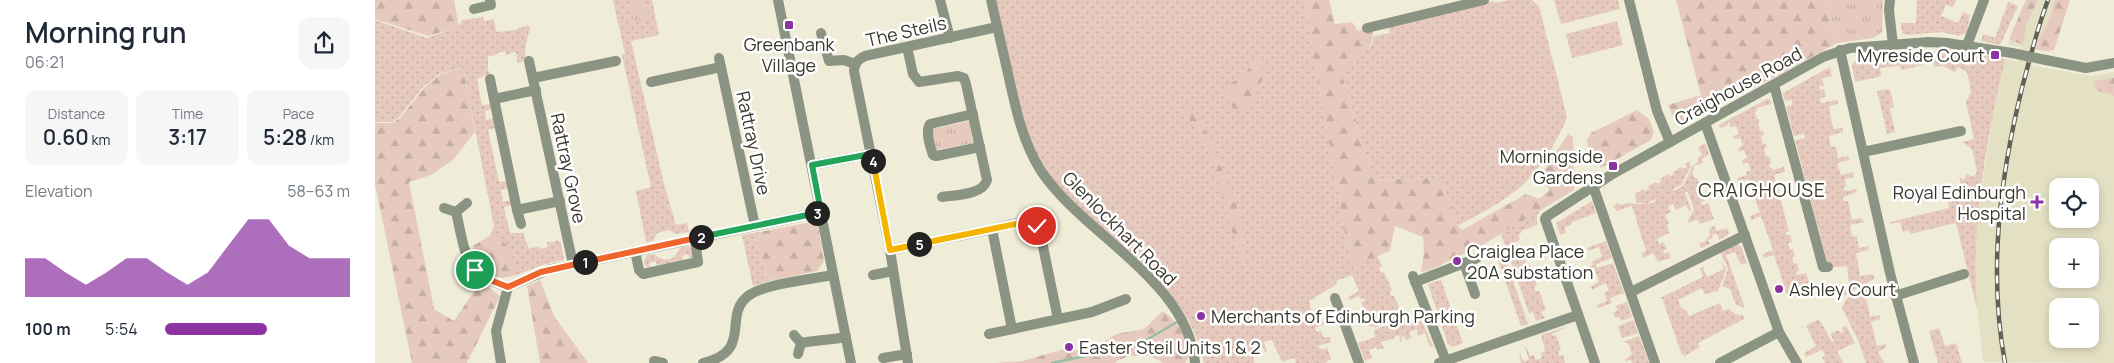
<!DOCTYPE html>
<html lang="en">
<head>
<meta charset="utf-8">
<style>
  body { margin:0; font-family:Manrope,sans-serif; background:#f6f6f7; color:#1f2937; height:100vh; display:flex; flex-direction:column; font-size:19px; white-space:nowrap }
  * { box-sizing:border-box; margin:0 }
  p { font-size:16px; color:#747a83 }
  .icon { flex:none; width:28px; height:28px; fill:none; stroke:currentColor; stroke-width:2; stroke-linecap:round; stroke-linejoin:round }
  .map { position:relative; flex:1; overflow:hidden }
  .sheet { display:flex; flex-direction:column; background:#fff; width:375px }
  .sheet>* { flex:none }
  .buttons { position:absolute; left:1674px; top:178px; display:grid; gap:10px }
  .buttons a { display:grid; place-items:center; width:50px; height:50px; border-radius:10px; background:#fff; box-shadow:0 2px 8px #0003; font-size:25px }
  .pin { position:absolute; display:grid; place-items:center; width:42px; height:42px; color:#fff; margin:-21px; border:2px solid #fff; border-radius:50%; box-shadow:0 1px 5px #0007 }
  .km { position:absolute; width:25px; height:25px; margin:-12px; border-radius:50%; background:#222; color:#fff; font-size:14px; line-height:25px; text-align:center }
  .round { display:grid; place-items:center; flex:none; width:52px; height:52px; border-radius:15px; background:#f6f6f7 }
  .head { display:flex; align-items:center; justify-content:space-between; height:85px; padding:0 25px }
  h1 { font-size:28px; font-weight:600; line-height:38px }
  .metrics { display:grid; grid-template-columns:repeat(3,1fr); gap:8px; height:85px; padding:5px 25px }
  .metrics div { display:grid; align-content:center; border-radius:12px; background:#f6f6f7; text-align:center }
  .metrics b { font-size:21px; font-weight:600 }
  .metrics small { font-size:14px; font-weight:400 }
  .metrics p { font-size:14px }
  .chart { height:140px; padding:10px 25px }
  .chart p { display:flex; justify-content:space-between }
  .chart svg { width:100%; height:90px; margin-top:5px; fill:#8b33a0; opacity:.7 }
  ul { padding:0 25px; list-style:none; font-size:16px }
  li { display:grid; grid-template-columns:80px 60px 1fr; align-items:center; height:38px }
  li i { height:12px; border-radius:6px; background:#8b33a0 }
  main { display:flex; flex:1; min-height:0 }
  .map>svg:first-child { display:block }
</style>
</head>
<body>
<main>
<section class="sheet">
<div class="head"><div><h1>Morning run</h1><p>06:21</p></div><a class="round"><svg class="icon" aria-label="share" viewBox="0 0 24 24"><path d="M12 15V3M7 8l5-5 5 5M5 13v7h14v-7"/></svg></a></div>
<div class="metrics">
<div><p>Distance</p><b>0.60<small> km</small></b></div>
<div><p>Time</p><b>3:17</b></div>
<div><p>Pace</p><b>5:28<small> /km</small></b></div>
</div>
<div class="chart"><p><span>Elevation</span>58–63 m</p>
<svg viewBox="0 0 160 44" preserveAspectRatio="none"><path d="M0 44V25L10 25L20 32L30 38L40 32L50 25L60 25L70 32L80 38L90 32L100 19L110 6L120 6L130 19L140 25L150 25L160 25V44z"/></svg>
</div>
<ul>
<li><b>100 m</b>5:54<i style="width:55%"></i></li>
</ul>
</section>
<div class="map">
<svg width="1739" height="363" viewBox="0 0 1739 363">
  <defs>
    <pattern id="grass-dots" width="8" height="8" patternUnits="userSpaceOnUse" patternTransform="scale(1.25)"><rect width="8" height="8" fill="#e6cabe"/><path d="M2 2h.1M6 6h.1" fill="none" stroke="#c6aea4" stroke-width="1.8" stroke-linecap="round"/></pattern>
    <pattern id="forest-firs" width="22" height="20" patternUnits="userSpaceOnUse" patternTransform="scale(1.25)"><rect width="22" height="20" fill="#e6cabe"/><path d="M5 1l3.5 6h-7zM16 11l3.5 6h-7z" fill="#c6aea4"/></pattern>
    <pattern id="park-tufts" width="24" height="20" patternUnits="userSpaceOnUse" patternTransform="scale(1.25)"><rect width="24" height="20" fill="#e6cabe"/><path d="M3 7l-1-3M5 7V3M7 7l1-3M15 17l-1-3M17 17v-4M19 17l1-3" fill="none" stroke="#c6aea4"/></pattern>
  </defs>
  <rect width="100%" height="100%" fill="#efedd7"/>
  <path fill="#e4e0c4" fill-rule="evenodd" d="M1653,0H1691L1674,52L1657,49L1654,65L1716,76L1739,72V363L1608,362L1600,287L1603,214L1618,114L1630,59L1642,62L1646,47L1633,44ZM1682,186H1715V219H1682ZM1682,246H1715V279H1682ZM1682,306H1715V339H1682Z"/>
  <g fill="url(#grass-dots)">
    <path d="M238,0H277L284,35L256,41L289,184L301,225L312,223L314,232L300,234L294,230L282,233L278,241L271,242L261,191L276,187L247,55L250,54Z"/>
    <path d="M620,0H929L976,266L1002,256L1007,266L1004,268L1006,273L1009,272L1017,290L1015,292L1016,296H1019L1027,314L1025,318L1016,321L1009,304L1015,322L1000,328L999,326L995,327L986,302L990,301L989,298L985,299L984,296L974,300L973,297L984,291L977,275L961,281L962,284L934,301L937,313L933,315L934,318L950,313L944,317L943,324L955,320V322L940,328L942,332L946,331L948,337H955L956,342L943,346L945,349H951L952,347L956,359L950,363H921L919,358L907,362L897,340L889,342L892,351L890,352L888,347L878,351L879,363H829C814,279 719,238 673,173C653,146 646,113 639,81C632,54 626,27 620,0Z"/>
    <path d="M1134,0H1157L1164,6L1192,117C1184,140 1161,175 1142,190C1124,204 1102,215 1083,226L1068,185L1058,178L999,180L967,75L996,46L999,36L1015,33L1013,26L1118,1L1121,3Z"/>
    <path d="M1179,0H1243L1245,9L1186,24Z"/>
    <path d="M1542,0H1581L1578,7L1571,5L1566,16L1583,23L1588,12L1595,15L1592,32L1584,36L1567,32L1531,35L1527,33L1526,23H1541Z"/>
    <path d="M1633,2L1643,6L1625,45L1606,41L1608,34L1620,38Z"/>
    <path d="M108,17L109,21L119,19L121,32L142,30V28L150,27L152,25L155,27L150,49L151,60L145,63L142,62V55L140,52L131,55L130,51L122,53V55L113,56V70L115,73L102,79L107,105L116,104L117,109L110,111L111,120L119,118L120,128L113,130L124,182L131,181L132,188L126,190L128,202L136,200L138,205L129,207L135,233H150L149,236L154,249L164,246L165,249L173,247L172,242H179L182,240L186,243L189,260C180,262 171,263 162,267C134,278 124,286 99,261L101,257L98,246L111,244L119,226L88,68L66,73L48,87L24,117L17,122H0V20L52,38L83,27L87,20Z"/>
    <path d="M1242,21L1248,45L1197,58L1191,34Z"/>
    <path d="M1581,50L1630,59C1611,141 1596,225 1602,309L1581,223L1535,234L1534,230L1528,232L1525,222L1515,224V222L1574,208L1573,202L1589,198L1584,177L1589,180L1592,174L1599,177L1602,171L1597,149L1587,142L1599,139L1591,102L1596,92L1592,72L1583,67L1580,72L1567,66L1559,67L1557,60L1549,62V65L1527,70L1525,66L1505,68L1506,75L1504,77L1480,82L1477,65L1484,57Z"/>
    <path d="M1455,67L1457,76L1447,78L1449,86H1444L1445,90L1449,89L1451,97L1445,98L1446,103L1462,100L1463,104L1454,106L1458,129L1468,128V132L1454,136L1456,147L1461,146L1463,158L1473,156L1475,160L1462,163L1466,175L1478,172L1479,177L1470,179L1471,186L1467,189L1472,191L1481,189L1482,192L1468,197L1469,201H1473L1477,220L1486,218L1489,222L1475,225L1477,237L1482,236L1484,248L1494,246V250L1481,253L1485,276L1498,274L1499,279L1463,299L1461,291L1470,289L1469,286L1474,285L1472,266C1464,266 1458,270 1452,262L1420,140L1430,138L1429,134L1419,136L1411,107L1417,105V100L1410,101L1408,93Z"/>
    <path d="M1515,89L1519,107L1515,108L1520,132L1512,134L1502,91Z"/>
    <path d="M1392,99H1395L1396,104L1382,108V111L1380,112L1382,119H1384L1385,121L1383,122L1385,131H1388L1389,135L1386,136L1388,144L1391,143L1392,147L1389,148L1391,156L1395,157L1396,164H1394L1395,168H1397L1398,170L1409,167L1410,172L1399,175L1414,231L1411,232V235H1415L1417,242L1413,243L1415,250L1418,249L1420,256L1417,257L1419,264L1422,263L1424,271L1421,272L1422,275L1431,273L1437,291L1421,297L1417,293L1412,294L1399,255L1389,258L1388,254L1398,250L1386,216L1376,220L1375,216L1385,212L1373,179L1363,182L1362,178L1372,175L1371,172L1376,170L1373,162L1368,164L1367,160L1372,158L1369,150L1364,152L1363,148L1368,146L1365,138L1359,139L1358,136L1364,134L1361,126L1355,127L1354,122L1352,123L1353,125L1345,128L1344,125Z"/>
    <path d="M1330,143L1334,155L1327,158L1328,163L1318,166L1319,170L1317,171L1319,178H1322L1325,186L1322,187L1330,201L1326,202L1327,205L1333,203L1339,219L1325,224L1322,219L1314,223L1313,221L1319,209L1313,192H1310L1316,210L1314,211L1311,205L1301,210L1298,204L1293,206L1296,212L1290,215L1294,224L1292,225L1294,233L1282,239L1284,244L1288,242L1292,249L1288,251L1290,254L1293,252L1296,258L1283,262L1278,253L1268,258L1266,253L1271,251L1257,206L1242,211L1238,206L1243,203L1245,205C1259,200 1267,208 1281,201L1280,199L1271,204L1261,202L1260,194L1268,189L1270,191L1274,189L1273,186L1281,182L1282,184L1286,182L1285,179L1293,174L1295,176L1299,174L1298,172L1306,167L1307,169L1312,167L1310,164L1314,162L1316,166L1306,185L1298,189V191L1308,186L1318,165L1323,163V157L1327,155L1323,147Z"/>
    <path d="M1217,201L1221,213L1197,222L1196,225L1190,227L1191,233L1185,235L1181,223Z"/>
    <path d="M1166,209L1162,216V225L1146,231V233L1143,235L1145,240L1140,242L1142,247L1147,245L1154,260L1150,261L1152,266L1156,265L1162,285L1159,287L1161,292L1164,290L1171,310L1166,312L1170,318L1161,321L1158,312L1154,313L1126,234Z"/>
    <path d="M1340,225L1341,231L1352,228L1354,234L1344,240L1342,233L1337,235L1338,237L1333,240L1335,244L1326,248L1324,244L1332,240V238L1335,236L1334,229Z"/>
    <path d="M385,232L382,243L391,277L398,280L378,286L367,235Z"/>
    <path d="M1231,241L1237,258L1221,264L1222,268L1238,263L1249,293L1235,298L1237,303L1223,308L1222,305L1232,301L1229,293L1234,291L1231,283L1217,290L1216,286L1224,282L1219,267L1210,270L1209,268L1218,265L1217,261L1227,257L1224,247L1213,251L1212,248Z"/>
    <path d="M1361,244L1366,246L1372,263L1366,265L1360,252L1351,255L1370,308L1361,305L1355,289L1347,286L1353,269L1345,252Z"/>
    <path d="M314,246L316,247L317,257L315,259L313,254L307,256L308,261L282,266L281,261L274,263L275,268L270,266L269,261L272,255L279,254C289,263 300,261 305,248Z"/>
    <path d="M1129,255L1153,324L1146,326L1122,257Z"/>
    <path d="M1345,259L1351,269L1343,291L1330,294L1327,288L1303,300L1306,306L1304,307L1311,310L1314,316L1345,303L1348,311L1354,309L1360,314L1368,315L1369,319L1323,343L1325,347L1308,357L1309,354L1307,355L1287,298L1283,299L1328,277L1325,269L1328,267L1332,277L1349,269Z"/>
    <path d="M1066,280L1088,343L1078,347L1073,344L1053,284Z"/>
    <path d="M1498,284L1500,291L1490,293L1495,317L1505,315V319L1496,322L1502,346L1511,344V347L1503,352L1509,363H1491L1483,340L1467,308L1471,299Z"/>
    <path d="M1252,302L1257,317L1246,321L1244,317L1240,318L1238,313L1243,310L1240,306Z"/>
    <path d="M1033,317L1035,321L1046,319L1058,346L1055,347L1050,333L1043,336L1042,329L1034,332L1037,338L1031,340L1029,336L1026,337L1027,341L1025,342L1024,335L1020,337V338L1006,342L1009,348L1002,350L1001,347L994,350L997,358L990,361L983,343L1000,337L999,330Z"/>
    <path d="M1444,319L1457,342L1459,341L1455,334L1464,330L1466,333L1469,332L1467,328L1471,326L1480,343L1462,351L1468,363H1450L1447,358L1450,355L1447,350L1431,357L1429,353L1441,346L1431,326L1424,329Z"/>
    <path d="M1259,320L1263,333L1247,338L1243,326Z"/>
    <path d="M1194,326L1177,334L1178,336L1181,335L1186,350L1183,351L1184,356L1188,355L1190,363H1146L1144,351L1148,361L1154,360L1150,347L1151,346L1155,356L1159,355L1161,360L1167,358L1166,353L1170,351L1166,335Z"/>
    <path d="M1564,328L1570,346L1581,343L1587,363H1563L1554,331Z"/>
    <path d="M1264,336L1274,363H1258L1255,360L1251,361L1250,360L1257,354L1253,343L1248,342Z"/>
  </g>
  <g fill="url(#forest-firs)">
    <path d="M0,0H79L84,27L53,36L0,19Z"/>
    <path d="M929,0H954L960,24L977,22L983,31L997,27C1002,48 982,61 967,75L999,180L1058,178L1068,185L1083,226L1087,230L1151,194L1164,199L1175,190L1164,178L1193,134L1198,137L1199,190L1109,244L1055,270L1046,272L1049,253L1048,237L1020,226L1015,251L976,267Z"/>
    <path d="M1301,0H1449L1462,43L1402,76L1313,120L1302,124L1293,105L1326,95Z"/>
    <path d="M1651,0H1663L1651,26L1648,45L1634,39Z"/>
    <path d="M1680,0H1695L1679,50L1670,51L1661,49L1662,43L1674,21Z"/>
    <path d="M882,61C897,72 883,83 881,95C880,100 881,102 878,107L860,111L852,96V86C857,81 862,81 867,77C874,72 872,66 882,61Z"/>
    <path d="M88,68L100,132L78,160L56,175L34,182L59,309L79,321L106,281L125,296L92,363H37L0,184V123H17L25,118L50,87L66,74Z"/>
    <path d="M1739,78V96L1734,93L1722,91L1718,81Z"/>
    <path d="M815,109L826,120L862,206L867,223L870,260L867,261C856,235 852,203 842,175C838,162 833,148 825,136C821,128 814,122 812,113Z"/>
    <path d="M1262,110L1274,119L1279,132L1276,140L1226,168L1220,157L1215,154L1212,140L1216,133Z"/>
    <path d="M436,222L443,226L449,261L442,271L398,280L391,277L382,243L385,232Z"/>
    <path d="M119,233C132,243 139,252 139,270L132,277C110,272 105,268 98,246Z"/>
    <path d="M165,280L179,316L213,363H165L152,286Z"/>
    <path d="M788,311C806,325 810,333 814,356L810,363H788L776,356H754L741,361L740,363H619L647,361L690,349L712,352L741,334L769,329Z"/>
  </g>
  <g fill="url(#park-tufts)">
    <path d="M262,0H270L274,18L259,21L255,2Z"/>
    <path d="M1449,0H1508L1507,32L1498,38L1462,43Z"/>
    <path d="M594,121L598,143L561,150L557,129Z"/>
  </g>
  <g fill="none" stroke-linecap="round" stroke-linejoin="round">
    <path stroke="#95bfa5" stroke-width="2.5" d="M677,363L763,345L802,322"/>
    <g stroke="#8b9383" stroke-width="10">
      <path d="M403,0L476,363"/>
      <path d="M565,0L575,38"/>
      <path d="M1254,0L1282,111L1295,142"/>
      <path d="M1515,0L1514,10L1518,45"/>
      <path d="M99,9L116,5L115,0"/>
      <path d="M992,28L1109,0"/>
      <path d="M446,33L454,61L469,60L480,64"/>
      <path d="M1592,45L1609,0"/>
      <path d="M532,47L538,74L544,82L583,76L589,78L591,84L612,180C608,195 580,195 567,197"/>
      <path d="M344,58L380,226"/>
      <path d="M154,61L198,264"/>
      <path d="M158,78L241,61"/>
      <path d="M115,79L119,99"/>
      <path d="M276,82L346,67"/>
      <path d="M1399,85L1448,267H1453"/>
      <path d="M161,90L119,99L142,210L185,201"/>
      <path d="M598,114L555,124C550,132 555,146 558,155L561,156L605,147"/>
      <path d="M1330,123L1404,332L1422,363"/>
      <path d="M1488,152L1586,131"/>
      <path d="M437,165L496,154"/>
      <path d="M1218,186L1280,363"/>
      <path d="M69,208L81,212L92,203"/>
      <path d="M142,210L146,224"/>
      <path d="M81,212C91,254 88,273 133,287"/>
      <path d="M617,229C632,226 656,215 665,232L683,319"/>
      <path d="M515,250L617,229L637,329"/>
      <path d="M260,251L264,270L268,274L323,262L320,239"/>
      <path d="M1089,263L1100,294"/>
      <path d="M498,275L518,271"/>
      <path d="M1038,276L1071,361"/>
      <path d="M1040,282L1102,258"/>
      <path d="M133,287L173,270L446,212"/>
      <path d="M1256,292L1370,235"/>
      <path d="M1520,296L1589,274"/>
      <path d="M960,298L984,363"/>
      <path d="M614,334L717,312L751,299"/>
      <path d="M419,335L426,343C441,340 455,340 471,337"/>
      <path d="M423,354L426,343"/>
      <path d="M508,358L532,354"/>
      <path d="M279,361L288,363"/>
      <path d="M126,363L121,331L133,287"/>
      <path d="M328,363C379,351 347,316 373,296C388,284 438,279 458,275"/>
      <path d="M533,363L515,250L479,71C480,63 482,60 490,56L622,27"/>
      <path d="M1345,363L1404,332"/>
    </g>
    <g stroke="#8b9383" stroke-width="10">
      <path d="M616,0C622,26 628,52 634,78C641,110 648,143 666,171C709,235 813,281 820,363"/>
      <path d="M1465,50L1515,273L1539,363"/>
      <path d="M1671,60L1711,68L1739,63"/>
      <path d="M1064,363L1203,315"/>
      <path d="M1220,363L1170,219L1171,217L1236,175L1448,57L1475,48L1554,42L1572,43L1637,53"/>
    </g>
    <defs>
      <path id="rail" d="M1630,363C1613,271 1625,178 1647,88C1655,58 1662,29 1673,0"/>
    </defs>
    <use href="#rail" stroke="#626156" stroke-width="4.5"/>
    <use href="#rail" stroke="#fff" stroke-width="2.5" stroke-dasharray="8" stroke-linecap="butt"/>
    <path stroke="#8b9383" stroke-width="10" d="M1637,53L1671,60"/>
  </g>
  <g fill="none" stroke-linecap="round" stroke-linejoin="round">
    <defs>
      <path id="split-1" d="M100,270L115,280L133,287L166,272L210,262"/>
      <path id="split-2" d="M210,262L326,237"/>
      <path id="split-3" d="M326,237L442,213"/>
      <path id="split-4" d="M442,213L446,212L437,165L496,154L498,161"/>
      <path id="split-5" d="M498,161L515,250L544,244"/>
      <path id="split-6" d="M544,244L650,222L658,223L662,226"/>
    </defs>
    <use href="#split-1" stroke="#fff" stroke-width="10"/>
    <use href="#split-2" stroke="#fff" stroke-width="10"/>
    <use href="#split-3" stroke="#fff" stroke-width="10"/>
    <use href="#split-4" stroke="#fff" stroke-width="10"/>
    <use href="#split-5" stroke="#fff" stroke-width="10"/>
    <use href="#split-6" stroke="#fff" stroke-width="10"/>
    <use href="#split-1" stroke="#f0652b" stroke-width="6"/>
    <use href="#split-2" stroke="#f0652b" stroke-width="6"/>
    <use href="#split-3" stroke="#22a559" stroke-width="6"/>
    <use href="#split-4" stroke="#22a559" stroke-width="6"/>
    <use href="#split-5" stroke="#f5b400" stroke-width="6"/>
    <use href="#split-6" stroke="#f5b400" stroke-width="6"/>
  </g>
  <g fill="#8b33a0" stroke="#fff" stroke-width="2">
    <rect x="409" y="20" width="10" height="10" rx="2.5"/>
    <rect x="1615" y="50" width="10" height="10" rx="2.5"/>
    <rect x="1233" y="161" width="10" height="10" rx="2.5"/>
    <path d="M1659.5 194.5h5v5h5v5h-5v5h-5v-5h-5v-5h5z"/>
    <circle cx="1082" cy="261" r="5"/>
    <circle cx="1404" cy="289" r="5"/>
    <circle cx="826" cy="316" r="5"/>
    <circle cx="694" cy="347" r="5"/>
  </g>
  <g text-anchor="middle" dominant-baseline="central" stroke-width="5" stroke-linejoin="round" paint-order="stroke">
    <g font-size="18" fill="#38372f" stroke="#fff">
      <text transform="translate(531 31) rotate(-13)">The Steils</text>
      <text transform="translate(1363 86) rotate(-29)">Craighouse Road</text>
      <text transform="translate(379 143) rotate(78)">Rattray Drive</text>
      <text transform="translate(194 168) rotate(78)">Rattray Grove</text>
      <text transform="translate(745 228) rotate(45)">Glenlockhart Road</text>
    </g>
    <g font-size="18" fill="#38372f" stroke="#fff" text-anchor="start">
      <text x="414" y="44" text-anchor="middle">Greenbank<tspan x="414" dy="21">Village</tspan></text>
      <text x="1610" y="55" text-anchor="end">Myreside Court</text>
      <text x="1228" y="156" text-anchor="end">Morningside<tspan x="1228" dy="21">Gardens</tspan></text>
      <text x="1651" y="192" text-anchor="end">Royal Edinburgh<tspan x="1651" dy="21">Hospital</tspan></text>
      <text x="1092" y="251">Craiglea Place<tspan x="1092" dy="21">20A substation</tspan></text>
      <text x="1414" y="289">Ashley Court</text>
      <text x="836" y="316">Merchants of Edinburgh Parking</text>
      <text x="704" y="347">Easter Steil Units 1 &amp; 2</text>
    </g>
    <g font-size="19" letter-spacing="1" fill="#3c3928" stroke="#fff">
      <text x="1387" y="190">CRAIGHOUSE</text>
    </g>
  </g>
</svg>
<div class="buttons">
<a><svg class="icon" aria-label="locate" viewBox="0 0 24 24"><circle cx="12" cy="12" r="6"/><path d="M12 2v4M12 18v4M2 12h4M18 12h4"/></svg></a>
<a>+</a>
<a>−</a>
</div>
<div class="pin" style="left:100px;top:270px;background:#1e9e55"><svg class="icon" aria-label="arrive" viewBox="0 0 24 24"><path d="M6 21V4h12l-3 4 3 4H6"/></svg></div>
<div class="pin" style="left:662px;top:226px;background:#d93025"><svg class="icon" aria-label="check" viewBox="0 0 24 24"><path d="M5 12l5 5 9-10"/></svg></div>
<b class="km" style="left:210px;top:262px">1</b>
<b class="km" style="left:326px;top:237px">2</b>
<b class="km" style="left:442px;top:213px">3</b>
<b class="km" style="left:498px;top:161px">4</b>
<b class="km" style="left:544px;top:244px">5</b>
</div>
</main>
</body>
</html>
